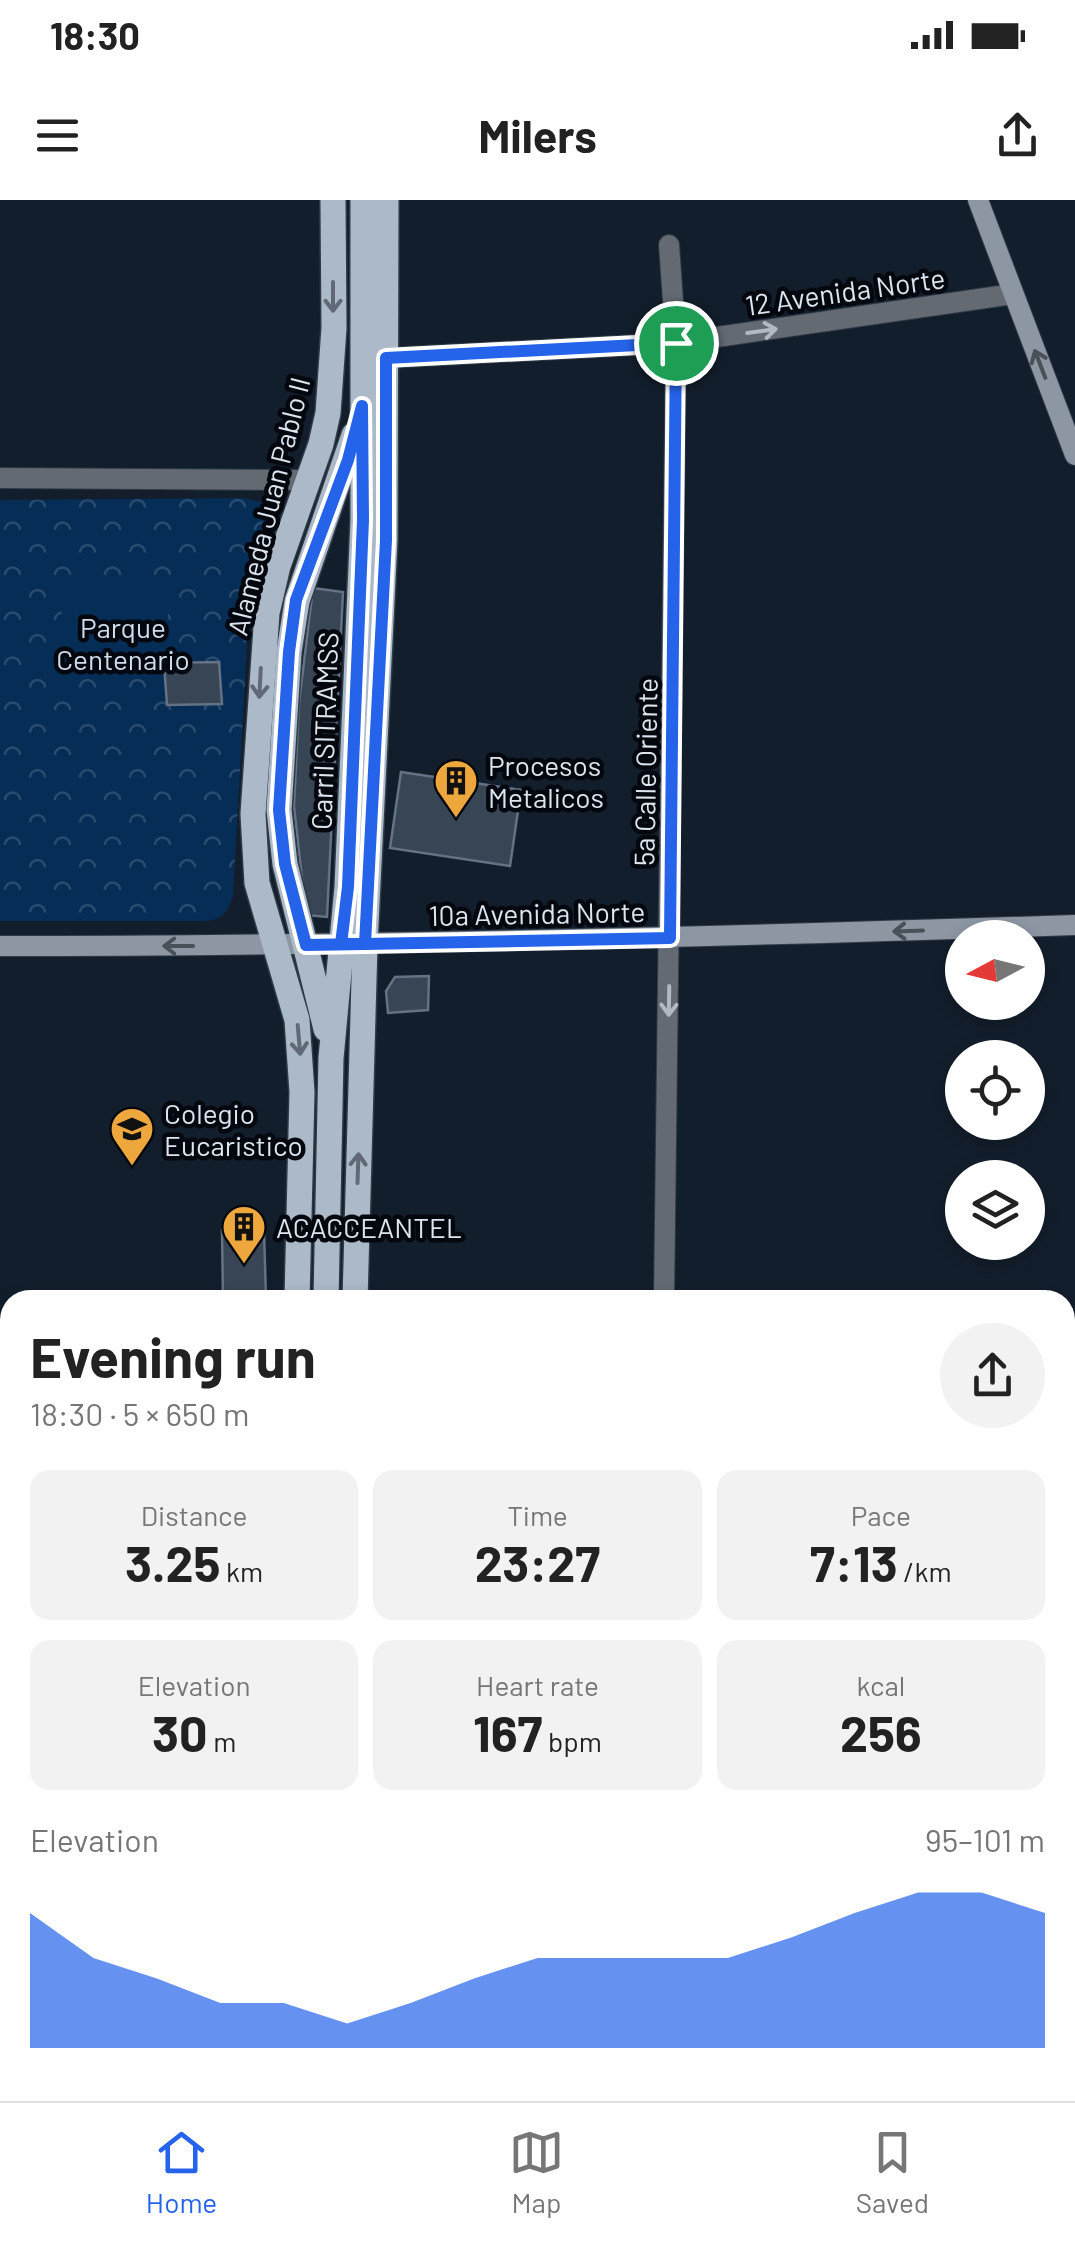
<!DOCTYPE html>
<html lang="en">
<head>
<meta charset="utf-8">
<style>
  body { margin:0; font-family:Barlow,sans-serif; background:#f2f2f2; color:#222; height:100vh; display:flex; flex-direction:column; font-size:38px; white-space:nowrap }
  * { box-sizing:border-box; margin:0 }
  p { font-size:32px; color:#767676 }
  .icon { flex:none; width:55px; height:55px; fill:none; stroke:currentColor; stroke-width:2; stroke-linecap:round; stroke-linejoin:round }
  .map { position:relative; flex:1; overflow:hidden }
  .side { position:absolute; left:0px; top:1090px; width:1075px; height:812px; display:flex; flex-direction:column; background:#fff; border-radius:30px 30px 0 0; box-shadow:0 5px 15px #0003 }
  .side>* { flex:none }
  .needle { width:65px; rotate:263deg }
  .buttons { position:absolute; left:945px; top:720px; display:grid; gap:20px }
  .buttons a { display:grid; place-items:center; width:100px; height:100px; border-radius:50%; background:#fff; box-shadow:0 5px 15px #0003; font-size:50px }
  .pin { position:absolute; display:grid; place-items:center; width:85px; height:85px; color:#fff; margin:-42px; border:5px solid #fff; border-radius:50%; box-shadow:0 2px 10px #0007 }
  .round { display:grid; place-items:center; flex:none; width:105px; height:105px; border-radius:52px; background:#f2f2f2 }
  .summary { display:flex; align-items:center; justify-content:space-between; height:170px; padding:0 30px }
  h1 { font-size:55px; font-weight:700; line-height:75px }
  .figures { display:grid; grid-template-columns:repeat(3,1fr); gap:15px; height:170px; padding:10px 30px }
  .figures div { display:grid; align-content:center; border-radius:20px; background:#f2f2f2; text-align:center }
  .figures b { font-size:50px; font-weight:700 }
  .figures small { font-size:28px; font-weight:400 }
  .figures p { font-size:28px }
  .chart { height:280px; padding:20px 30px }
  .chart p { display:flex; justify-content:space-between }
  .chart svg { width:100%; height:180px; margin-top:10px; fill:#2563eb; opacity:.7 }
  .status { display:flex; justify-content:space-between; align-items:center; height:70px; padding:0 50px; background:#fff; direction:ltr }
  .status svg { height:28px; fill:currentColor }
  header { display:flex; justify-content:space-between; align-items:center; height:130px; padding:0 30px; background:#fff; font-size:45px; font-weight:700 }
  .tabs { display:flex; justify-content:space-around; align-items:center; height:140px; border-top:2px solid #e0e0e0; background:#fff; font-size:28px; color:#767676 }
  .tabs a { display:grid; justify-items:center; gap:5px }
  .tabs .active { color:#2563eb }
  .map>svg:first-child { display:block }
</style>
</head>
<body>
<div class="status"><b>18:30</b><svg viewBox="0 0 49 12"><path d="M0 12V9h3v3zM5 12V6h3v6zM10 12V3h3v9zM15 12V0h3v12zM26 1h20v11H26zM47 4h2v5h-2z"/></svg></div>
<header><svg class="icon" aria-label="menu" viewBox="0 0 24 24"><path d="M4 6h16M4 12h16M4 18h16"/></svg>Milers<svg class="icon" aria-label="share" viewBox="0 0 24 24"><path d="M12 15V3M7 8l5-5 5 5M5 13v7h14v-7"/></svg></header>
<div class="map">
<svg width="1075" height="1901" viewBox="0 0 1075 1901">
  <defs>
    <pattern id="park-crowns" width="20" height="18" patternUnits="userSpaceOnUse" patternTransform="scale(2.5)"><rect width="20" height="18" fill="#052d55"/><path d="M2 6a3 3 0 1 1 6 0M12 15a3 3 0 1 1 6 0" fill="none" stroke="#294b6e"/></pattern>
  </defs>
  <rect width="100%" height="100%" fill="#131e2c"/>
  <path fill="url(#park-crowns)" d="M245,298L263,303L273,322L249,408L233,695C228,711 224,719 207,721H0V300Z"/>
  <rect fill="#052d55" x="62" y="381" width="106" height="68"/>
  <g fill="#384555" stroke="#647283" stroke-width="2.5">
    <path d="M313,388L343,392L327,717L306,715L294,606L299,503Z"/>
    <path d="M219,462L222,504L167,505L164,463Z"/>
    <path d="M401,572L521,590L510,666L390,648Z"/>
    <path d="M429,776L428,810L388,813L386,791L395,777Z"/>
    <path d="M222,1030L264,1031L266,1098L223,1100Z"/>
    <path d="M0,1455L6,1456L1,1607H0Z"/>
    <path d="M6,1456H10V1608L1,1607Z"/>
    <path d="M0,1673L10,1674V1702L0,1701Z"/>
    <rect x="0" y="1709" width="10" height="32"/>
    <path d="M0,1751L10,1752V1815L8,1836L3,1840H0Z"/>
    <path d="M0,1844L6,1848V1873L10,1874V1892H21L19,1901H0Z"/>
    <rect x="154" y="1892" width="51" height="9"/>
  </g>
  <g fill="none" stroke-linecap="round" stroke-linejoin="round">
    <defs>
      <g id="street">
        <path d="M386,158L676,143L1013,94"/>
        <path d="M0,278L308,280"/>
        <path d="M664,1100L676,143L669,45"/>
        <path d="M0,1440L10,1442"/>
        <path d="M1065,1594H1075"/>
        <path d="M657,1901V1892"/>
      </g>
      <g id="secondary">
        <path d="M978,0L1075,255"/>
        <path d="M0,746C359,746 717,737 1075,725"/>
        <path d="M1065,1164H1075"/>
        <path d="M0,1197H10"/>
      </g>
      <g id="primary">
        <path d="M326,829L285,664L279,610L289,452L297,401L354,235"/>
        <path d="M297,1100L302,892L297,820L257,683L253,614L267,413L278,366L321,244L328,213L334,128L333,0"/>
        <path d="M326,1100L331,858L347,687L363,320V0"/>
        <path d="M355,1100L365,744L385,340L386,0"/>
        <path d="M254,1901V1892"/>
        <path d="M284,1901L285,1892"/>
        <path d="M311,1901L312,1892"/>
      </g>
    </defs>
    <use href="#street" stroke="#2f3a47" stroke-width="22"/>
    <use href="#secondary" stroke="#2f3a47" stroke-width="22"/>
    <use href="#primary" stroke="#2f3a47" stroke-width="28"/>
    <use href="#street" stroke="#646a72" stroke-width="20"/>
    <use href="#secondary" stroke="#8d97a3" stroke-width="20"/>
    <use href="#primary" stroke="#acb9c9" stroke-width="25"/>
  </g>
  <defs><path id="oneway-shaft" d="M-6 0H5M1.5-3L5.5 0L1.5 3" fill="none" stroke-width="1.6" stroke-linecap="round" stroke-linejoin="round" transform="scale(2.5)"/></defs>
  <g stroke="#606975">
    <use href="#oneway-shaft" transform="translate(333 97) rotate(90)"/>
    <use href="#oneway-shaft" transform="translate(260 483) rotate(93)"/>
    <use href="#oneway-shaft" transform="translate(299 840) rotate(85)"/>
    <use href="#oneway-shaft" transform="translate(358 968) rotate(-88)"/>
  </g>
  <g stroke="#b2b9c3">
    <use href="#oneway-shaft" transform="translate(762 131) rotate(-8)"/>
    <use href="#oneway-shaft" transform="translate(669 801) rotate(91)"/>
  </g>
  <g stroke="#485058">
    <use href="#oneway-shaft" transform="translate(1040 164) rotate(-111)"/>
    <use href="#oneway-shaft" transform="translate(908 731) rotate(178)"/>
    <use href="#oneway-shaft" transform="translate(178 746) rotate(180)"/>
  </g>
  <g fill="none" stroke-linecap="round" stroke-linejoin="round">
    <defs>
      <path id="route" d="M676,143L386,158V340L365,744L306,745L285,664L279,610L289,452L296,400L348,260L362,206L363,320L348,687L341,744H365L670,738L676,143"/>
    </defs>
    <use href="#route" stroke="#fff" stroke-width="20"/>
    <use href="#route" stroke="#2563eb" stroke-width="12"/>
  </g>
  <defs>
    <symbol id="building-pin" viewBox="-11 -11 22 30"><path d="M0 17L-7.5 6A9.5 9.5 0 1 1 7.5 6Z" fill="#eea73c" stroke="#04080e"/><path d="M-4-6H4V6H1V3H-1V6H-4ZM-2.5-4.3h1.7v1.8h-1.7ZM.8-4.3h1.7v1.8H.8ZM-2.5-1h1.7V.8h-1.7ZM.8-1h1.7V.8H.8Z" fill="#111"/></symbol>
    <symbol id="school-pin" viewBox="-11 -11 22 30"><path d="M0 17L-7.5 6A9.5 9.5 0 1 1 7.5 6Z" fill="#eea73c" stroke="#04080e"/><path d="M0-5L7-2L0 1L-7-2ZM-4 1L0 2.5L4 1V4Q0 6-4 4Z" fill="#111"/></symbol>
  </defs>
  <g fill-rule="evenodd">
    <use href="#building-pin" x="431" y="556" width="50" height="68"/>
    <use href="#school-pin" x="107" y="904" width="50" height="68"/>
    <use href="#building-pin" x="219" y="1002" width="50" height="68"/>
  </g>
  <g text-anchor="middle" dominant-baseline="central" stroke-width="9" stroke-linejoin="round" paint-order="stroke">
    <g font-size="28" fill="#dce4ee" stroke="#04080e">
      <text transform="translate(845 91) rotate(-8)">12 Avenida Norte</text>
      <text transform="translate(268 306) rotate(-76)">Alameda Juan Pablo II</text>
      <text transform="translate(324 531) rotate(-88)">Carril SITRAMSS</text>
      <text transform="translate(645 572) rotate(-89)">5a Calle Oriente</text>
      <text transform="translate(537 713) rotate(-1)">10a Avenida Norte</text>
    </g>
    <g font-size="28" fill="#cfddee" stroke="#04080e">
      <text x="123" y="427">Parque<tspan x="123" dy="32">Centenario</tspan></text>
    </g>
    <g font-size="28" fill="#dce4ee" stroke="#04080e" text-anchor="start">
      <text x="488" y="565">Procesos<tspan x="488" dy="32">Metalicos</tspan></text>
      <text x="164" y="913">Colegio<tspan x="164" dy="32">Eucaristico</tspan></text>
      <text x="276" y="1027">ACACCEANTEL</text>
    </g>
  </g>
</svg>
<div class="buttons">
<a><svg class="needle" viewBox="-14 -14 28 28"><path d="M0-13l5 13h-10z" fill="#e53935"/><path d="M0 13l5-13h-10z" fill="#767676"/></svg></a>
<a><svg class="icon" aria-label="locate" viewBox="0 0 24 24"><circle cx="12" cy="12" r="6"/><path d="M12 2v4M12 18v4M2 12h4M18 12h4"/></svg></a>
<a><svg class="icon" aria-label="layers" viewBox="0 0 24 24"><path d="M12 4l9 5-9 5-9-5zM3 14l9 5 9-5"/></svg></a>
</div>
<div class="pin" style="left:676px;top:143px;background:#1e9e55"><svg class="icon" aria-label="arrive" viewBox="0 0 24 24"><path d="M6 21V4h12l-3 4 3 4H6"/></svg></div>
<section class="side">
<div class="summary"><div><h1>Evening run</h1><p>18:30 · 5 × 650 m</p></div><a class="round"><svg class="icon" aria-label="share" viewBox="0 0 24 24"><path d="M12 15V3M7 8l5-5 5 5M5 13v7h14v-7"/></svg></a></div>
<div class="figures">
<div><p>Distance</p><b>3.25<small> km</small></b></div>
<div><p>Time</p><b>23:27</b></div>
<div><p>Pace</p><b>7:13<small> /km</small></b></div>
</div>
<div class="figures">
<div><p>Elevation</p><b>30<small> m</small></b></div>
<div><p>Heart rate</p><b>167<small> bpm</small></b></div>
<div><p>kcal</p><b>256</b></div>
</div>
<div class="chart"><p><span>Elevation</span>95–101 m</p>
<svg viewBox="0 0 160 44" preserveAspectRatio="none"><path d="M0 44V11L10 22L20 27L30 33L40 33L50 38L60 33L70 27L80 22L90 22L100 22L110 22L120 17L130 11L140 6L150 6L160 11V44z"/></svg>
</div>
</section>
</div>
<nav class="tabs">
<a class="active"><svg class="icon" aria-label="home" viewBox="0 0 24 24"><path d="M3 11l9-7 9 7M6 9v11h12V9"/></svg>Home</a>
<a><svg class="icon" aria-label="map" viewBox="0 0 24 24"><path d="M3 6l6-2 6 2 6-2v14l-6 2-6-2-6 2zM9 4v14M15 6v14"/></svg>Map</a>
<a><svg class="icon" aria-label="saved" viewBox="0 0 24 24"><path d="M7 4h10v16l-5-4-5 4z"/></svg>Saved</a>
</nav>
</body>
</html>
